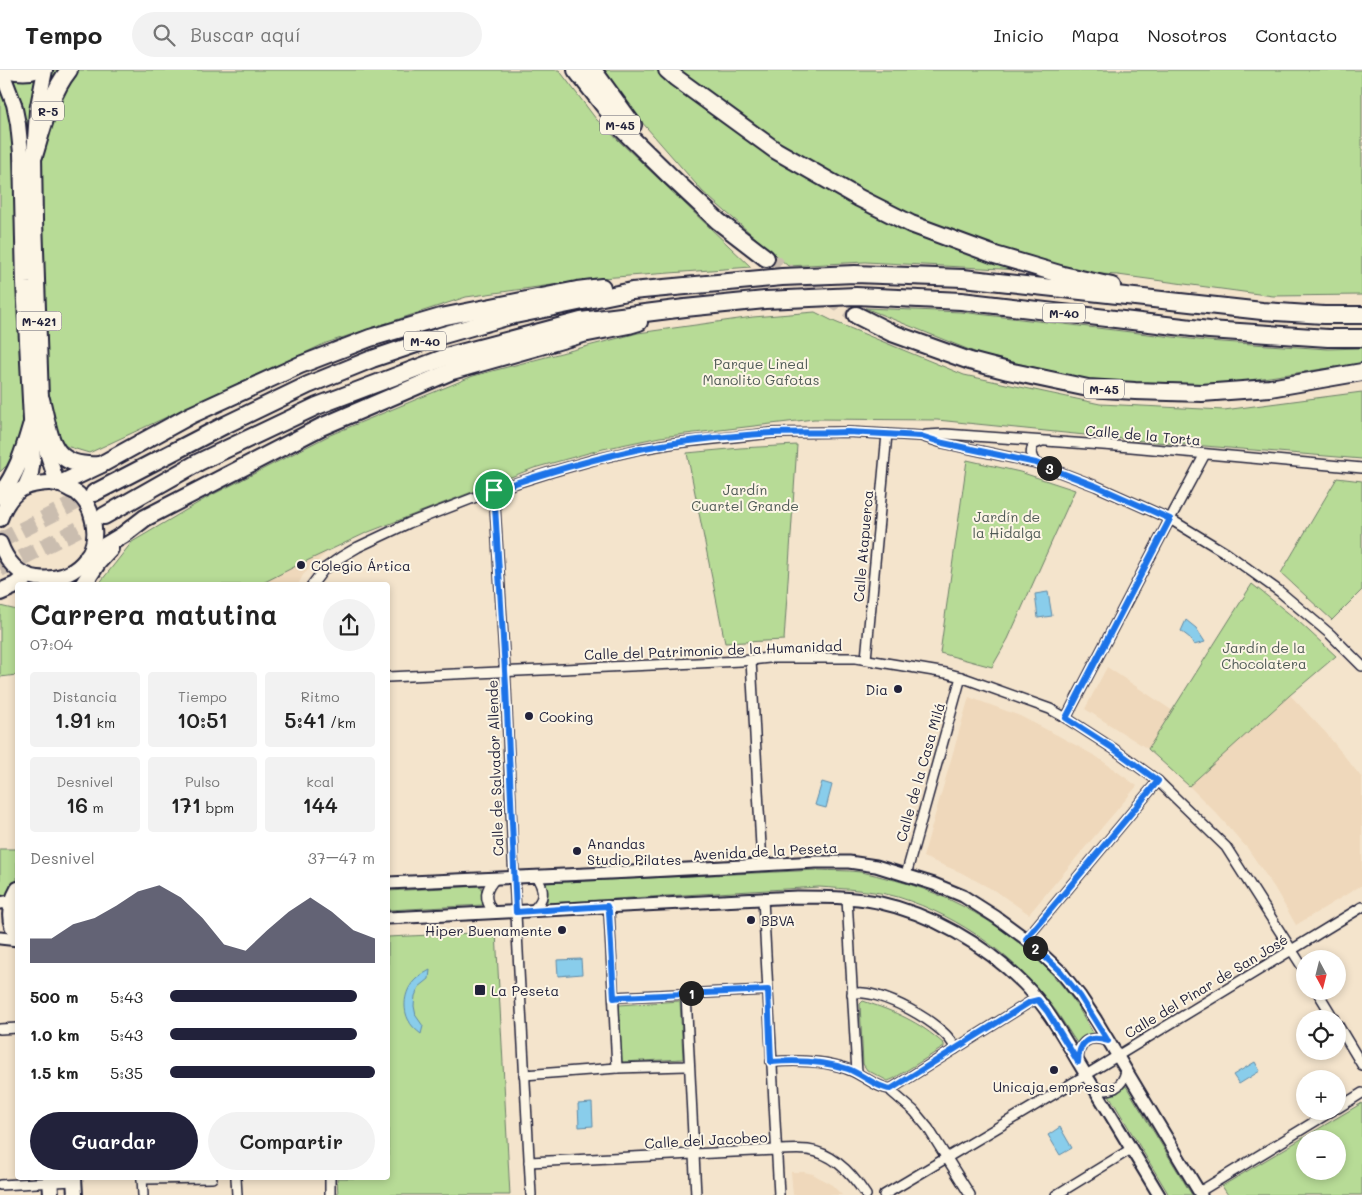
<!DOCTYPE html>
<html lang="es">
<head>
<meta charset="utf-8">
<style>
  body { margin:0; font-family:Mali,sans-serif; background:#f2f2f2; color:#222; height:100vh; display:flex; flex-direction:column; font-size:19px; white-space:nowrap }
  * { box-sizing:border-box; margin:0 }
  p { font-size:16px; color:#767676 }
  .icon { flex:none; width:28px; height:28px; fill:none; stroke:currentColor; stroke-width:2; stroke-linecap:round; stroke-linejoin:round }
  .map { position:relative; flex:1; overflow:hidden }
  .drawer { position:absolute; left:15px; top:512px; width:375px; height:598px; display:flex; flex-direction:column; background:#fff; border-radius:5px; box-shadow:0 2px 8px #0003 }
  .drawer>* { flex:none }
  .needle { width:32px; rotate:173deg }
  .tools { position:absolute; left:1296px; top:880px; display:grid; gap:10px }
  .tools a { display:grid; place-items:center; width:50px; height:50px; border-radius:50%; background:#fff; box-shadow:0 2px 8px #0003; font-size:25px }
  .pin { position:absolute; display:grid; place-items:center; width:42px; height:42px; color:#fff; margin:-21px; border:2px solid #fff; border-radius:50%; box-shadow:0 1px 5px #0007 }
  .km { position:absolute; width:25px; height:25px; margin:-12px; border-radius:50%; background:#222; color:#fff; font-size:14px; line-height:25px; text-align:center }
  .round { display:grid; place-items:center; flex:none; width:52px; height:52px; border-radius:26px; background:#f2f2f2 }
  .summary { display:flex; align-items:center; justify-content:space-between; height:85px; padding:0 15px }
  h1 { font-size:28px; font-weight:600; line-height:38px }
  .stats { display:grid; grid-template-columns:repeat(3,1fr); gap:8px; height:85px; padding:5px 15px }
  .stats div { display:grid; align-content:center; border-radius:5px; background:#f2f2f2; text-align:center }
  .stats b { font-size:21px; font-weight:600 }
  .stats small { font-size:14px; font-weight:400 }
  .stats p { font-size:14px }
  .chart { height:140px; padding:10px 15px }
  .chart p { display:flex; justify-content:space-between }
  .chart svg { width:100%; height:90px; margin-top:5px; fill:#22223b; opacity:.7 }
  .action { display:flex; gap:10px; margin-top:auto; padding:10px 15px }
  .action a { flex:1; height:58px; border-radius:30px; background:#22223b; color:#fff; font-size:20px; font-weight:600; line-height:58px; text-align:center }
  .action a+a { background:#f2f2f2; color:#222 }
  ul { padding:0 15px; list-style:none; font-size:16px }
  li { display:grid; grid-template-columns:80px 60px 1fr; align-items:center; height:38px }
  li i { height:12px; border-radius:6px; background:#22223b }
  header { display:flex; align-items:center; gap:30px; box-sizing:border-box; height:70px; padding:0 25px; background:#fff; border-bottom:1px solid #e0e0e0 }
  header strong { font-size:24px }
  nav { display:flex; gap:28px; margin-inline-start:auto; font-size:18px }
  .search { width:350px; height:45px; background:#f2f2f2; display:flex; align-items:center; gap:12px; box-sizing:border-box; padding:0 18px; border-radius:28px; color:#767676; font-size:19px }
  .map>svg:first-child { display:block }
</style>
</head>
<body>
<header>
<strong>Tempo</strong>
<div class="search"><svg class="icon" aria-label="search" viewBox="0 0 24 24"><circle cx="10" cy="10" r="6"/><path d="M15 15l6 6"/></svg>Buscar aquí</div>
<nav><a>Inicio</a><a>Mapa</a><a>Nosotros</a><a>Contacto</a></nav>
</header>
<div class="map">
<svg width="1362" height="1125" viewBox="0 0 1362 1125">
  <rect width="100%" height="100%" fill="#f4e4cc"/>
  <filter id="ink" filterUnits="userSpaceOnUse"><feTurbulence type="fractalNoise" baseFrequency=".02" numOctaves="2"/><feDisplacementMap in="SourceGraphic" scale="10" xChannelSelector="R" yChannelSelector="G"/><feConvolveMatrix kernelMatrix="1 2 1 2 8 2 1 2 1" color-interpolation-filters="sRGB"/></filter>
  <g filter="url(#ink)">
    <g fill="#efd8bb">
      <path d="M330,479L303,505L298,515H250Z"/>
      <path d="M1107,597L1173,641L1148,679L1085,639Z"/>
      <path d="M1290,625L1326,663L1362,708V815L1296,855L1274,817L1248,779L1217,744L1189,716Z"/>
      <path d="M969,627L1020,646L1059,666L1097,687L1137,716L1029,844L997,822L960,802L923,787Z"/>
      <path d="M804,1102L813,1104L832,1115L842,1125H793L791,1102Z"/>
    </g>
    <g fill="#b7db96" stroke="#6c7e68" fill-rule="evenodd">
      <path d="M0,0H559L596,49L751,197L602,208L466,227L326,273L89,383L66,376L5,397L0,402Z"/>
      <path d="M603,0H1362V225L1273,226L1118,205L865,192L788,196L703,122L633,42Z"/>
      <path d="M865,238L961,242L1207,271L1328,279L1362,278V293L1210,316L1098,312L982,285Z"/>
      <path d="M815,242L835,252L964,305L1100,334L1224,340L1362,322V389L1144,371L937,350L814,349L660,367L603,379L534,398L366,463L296,496L259,515H98L132,472L208,427L330,365L473,306L638,263L753,247Z"/>
      <path d="M797,375L784,570L725,573L687,383L740,378Z"/>
      <path d="M967,390L1020,402L1075,420L1008,569L992,597L940,583Z"/>
      <path d="M1337,408L1362,411V520L1332,550L1281,503Z"/>
      <path d="M1252,514L1297,550L1336,586L1290,625L1189,716L1148,679Z"/>
      <path d="M0,536L17,540V605L0,607Z"/>
      <path d="M0,779H17V819L0,833Z"/>
      <path d="M818,800C832,801 846,800 860,802C867,803 875,805 882,807C956,823 1025,866 1071,927C1079,938 1086,951 1093,963L1084,967L1077,973C1070,963 1063,951 1056,941C1017,888 962,847 898,827C873,820 845,819 819,817L547,833L548,822L545,813Z"/>
      <path d="M481,816L483,835L388,840V821Z"/>
      <path d="M496,862L510,1125H338L337,1108H388V867Z"/>
      <path d="M680,931L683,989L621,992L619,935Z"/>
      <path d="M863,931C896,942 918,951 944,974V977L893,1009L888,1011L867,1000L863,994L860,934Z"/>
      <path d="M1126,1016L1192,1125H1169L1109,1025L1118,1023Z"/>
      <path d="M1362,1033V1125H1228L1222,1116ZM1305,1069H1338V1101H1305Z"/>
    </g>
    <g fill="#89cdeb" stroke="#6089a5">
      <path d="M1048,522L1052,546L1038,548L1035,524Z"/>
      <path d="M1186,550L1196,558L1205,572L1194,575L1190,568L1181,561Z"/>
      <path d="M822,712L832,715L826,738L815,735Z"/>
      <path d="M581,889L582,904L558,906L557,890Z"/>
      <path d="M430,900L429,909L419,917L415,926L414,936L416,946L423,956L421,964C416,960 411,956 408,949C402,936 405,919 416,909C420,905 425,903 430,900Z"/>
      <path d="M1255,992L1260,1001L1239,1014L1233,1005Z"/>
      <path d="M592,1033L593,1056L579,1057L578,1034Z"/>
      <path d="M1060,1057L1072,1078L1060,1085L1048,1065Z"/>
    </g>
    <g fill="none" stroke-linecap="round" stroke-linejoin="round">
      <g stroke="#cabdaf" stroke-width="16" stroke-dasharray="16 8" stroke-linecap="butt">
        <path d="M766,188L856,245"/>
        <path d="M0,471L94,423"/>
        <path d="M0,499L104,446"/>
      </g>
      <defs>
        <g id="minor">
          <path d="M926,365L945,364L1131,377L1362,398"/>
          <path d="M1036,393C1031,387 1030,383 1033,375L1042,371"/>
          <path d="M494,420L506,617L513,788L531,1125"/>
          <path d="M312,515L324,499L341,487L358,477L409,453L494,420L551,402L593,390L640,379L675,373L772,363L848,362L921,366L943,373L1036,393L1096,416L1170,449L1226,483L1279,521L1330,564L1362,596"/>
          <path d="M866,589L887,364"/>
          <path d="M751,590L762,795"/>
          <path d="M388,607L741,591L769,588H856L946,603L961,607L1050,639L1066,648L1114,679L1158,711L1226,777L1305,901"/>
          <path d="M1066,648L1170,449L1205,384"/>
          <path d="M906,805L961,607"/>
          <path d="M763,829L779,1125"/>
          <path d="M847,829L857,1003"/>
          <path d="M607,836L609,841L617,998"/>
          <path d="M533,840C545,829 545,820 536,806"/>
          <path d="M493,842C484,829 484,820 496,808"/>
          <path d="M1026,869L1158,711"/>
          <path d="M1317,921L1334,949"/>
          <path d="M686,924L696,1125"/>
          <path d="M852,924C874,915 950,956 955,979"/>
          <path d="M614,928L617,927L768,920"/>
          <path d="M1338,955L1362,995"/>
          <path d="M0,959L18,958"/>
          <path d="M1078,991C1079,971 1088,965 1108,971"/>
          <path d="M771,992C797,990 827,990 852,1001C864,1006 877,1018 891,1019L892,1022L914,1041L928,1058L970,1125"/>
          <path d="M524,1005L617,998L686,996L689,994"/>
          <path d="M1094,1017C1110,1024 1122,1018 1126,1001"/>
          <path d="M891,1019L1030,932L1038,930"/>
          <path d="M1338,1038L1362,1023"/>
          <path d="M529,1092L776,1080C787,1080 798,1079 808,1080C833,1083 853,1105 866,1125"/>
          <path d="M142,1108L143,1125"/>
          <path d="M236,1108L237,1125"/>
          <path d="M330,1108V1125"/>
          <path d="M142,1109L212,1108"/>
          <path d="M0,1115L74,1111"/>
          <path d="M1199,1122L1332,1041"/>
          <path d="M884,1125L1086,1005L1362,837"/>
          <path d="M1056,1125L1131,1079"/>
        </g>
        <g id="tertiary">
          <path d="M388,813L631,802L816,792H849L876,796L934,814L963,826L996,847L1026,869L1061,902L1080,926L1096,950L1201,1125"/>
          <path d="M0,833L11,831"/>
          <path d="M388,848L797,827C823,827 851,827 877,832C932,844 984,874 1024,914C1050,940 1067,974 1086,1005C1111,1045 1135,1085 1159,1125"/>
          <path d="M0,868L18,870"/>
        </g>
        <g id="primary">
          <path d="M1,0L14,34L18,54L21,83L24,213L33,389L31,403L25,417"/>
          <path d="M6,0C17,3 28,4 39,0"/>
          <path d="M45,0L37,41L34,86L35,150L41,329L45,376L57,413"/>
          <path d="M0,449C5,435 13,421 29,416C45,412 55,411 69,419C72,421 77,422 79,425C86,431 90,439 92,447C103,484 73,513 37,508C18,506 6,490 0,473"/>
          <path d="M18,819C9,835 6,851 18,866"/>
          <path d="M50,1108L51,1125"/>
          <path d="M74,1108L75,1125"/>
        </g>
        <g id="motorway">
          <path d="M576,0L623,60L669,105L718,151L766,188"/>
          <path d="M593,0L633,55"/>
          <path d="M667,0L676,8L775,80L859,128L911,154L995,185L1063,205L1112,216"/>
          <path d="M34,86C43,57 50,24 69,0"/>
          <path d="M856,245L892,263L970,291L1008,301L1088,318L1135,321L1202,323L1270,318L1362,302"/>
          <path d="M41,329C51,368 50,398 99,395"/>
          <path d="M60,414L102,394L191,345L300,295L370,268L441,247L577,220L602,217"/>
          <path d="M94,423L227,354L308,315L372,289L440,266L510,246L632,221L782,207L855,204L963,208L1262,241L1324,245H1362"/>
          <path d="M0,426C17,402 23,384 31,356"/>
          <path d="M104,446L199,392L317,336L449,286L581,251L685,238L765,230L856,226L961,231L1209,260L1328,268H1362"/>
          <path d="M88,486L123,465L145,448L321,357L452,301L583,264L629,255L639,252"/>
          <path d="M83,515L98,492L110,479"/>
          <path d="M0,522L16,515L27,506"/>
        </g>
      </defs>
      <use href="#minor" stroke="#22223b" stroke-width="12"/>
      <use href="#tertiary" stroke="#22223b" stroke-width="15"/>
      <use href="#primary" stroke="#22223b" stroke-width="18"/>
      <use href="#motorway" stroke="#22223b" stroke-width="20"/>
      <use href="#minor" stroke="#fcf5e5" stroke-width="9"/>
      <use href="#tertiary" stroke="#fcf5e5" stroke-width="11"/>
      <use href="#primary" stroke="#fcf5e5" stroke-width="14"/>
      <use href="#motorway" stroke="#fcf5e5" stroke-width="16"/>
    </g>
  </g>
  <g fill="none" stroke-linecap="round" stroke-linejoin="round" filter="url(#ink)">
    <defs>
      <path id="route" d="M848,362L921,366L943,373L1036,393L1096,416L1170,449L1066,648L1114,679L1158,711L1026,869L1061,902L1080,926L1108,971C1088,965 1079,971 1078,992L1047,941L1038,930L1030,932L891,1019C877,1018 862,1004 848,999C824,991 797,990 771,992L768,920L621,927L614,928L609,841L607,836L516,842L506,617L494,420C542,404 591,389 640,379C682,370 729,366 772,363C797,362 822,363 848,362Z"/>
    </defs>
    <use href="#route" stroke="#fff" stroke-width="10"/>
    <use href="#route" stroke="#1a73e8" stroke-width="6"/>
  </g>
  <g fill="#22223b" stroke="#fcf5e5" stroke-width="2">
    <circle cx="301" cy="495" r="5"/>
    <circle cx="898" cy="619" r="5"/>
    <circle cx="529" cy="646" r="5"/>
    <circle cx="577" cy="781" r="5"/>
    <circle cx="751" cy="850" r="5"/>
    <circle cx="562" cy="860" r="5"/>
    <rect x="474" y="914" width="12" height="12" rx="2.5"/>
    <circle cx="1054" cy="1000" r="5"/>
  </g>
  <g text-anchor="middle" dominant-baseline="central" stroke-width="4" stroke-linejoin="round" paint-order="stroke">
    <g fill="#fcf5e5" stroke="#63616e" stroke-width="1">
      <rect x="32" y="31.5" width="32" height="19" rx="4"/>
      <rect x="600" y="45.5" width="40" height="19" rx="4"/>
      <rect x="1043" y="233.5" width="42" height="19" rx="4"/>
      <rect x="16.5" y="241.5" width="45" height="19" rx="4"/>
      <rect x="404" y="261.5" width="42" height="19" rx="4"/>
      <rect x="1084" y="309.5" width="40" height="19" rx="4"/>
    </g>
    <g font-size="12" font-weight="bold" fill="#22223b">
      <text x="48" y="41">R-5</text>
      <text x="620" y="55">M-45</text>
      <text x="1064" y="243">M-40</text>
      <text x="39" y="251">M-421</text>
      <text x="425" y="271">M-40</text>
      <text x="1104" y="319">M-45</text>
    </g>
    <g font-size="14" fill="#4f5a56" stroke="#fcf5e5">
      <text x="761" y="293">Parque Lineal<tspan x="761" dy="16">Manolito Gafotas</tspan></text>
      <text x="745" y="419">Jardín<tspan x="745" dy="16">Cuartel Grande</tspan></text>
      <text x="1007" y="446">Jardín de<tspan x="1007" dy="16">la Hidalga</tspan></text>
      <text x="1264" y="577">Jardín de la<tspan x="1264" dy="16">Chocolatera</tspan></text>
    </g>
    <g font-size="14" fill="#22223b" stroke="#fcf5e5">
      <text transform="translate(1143 365) rotate(5)">Calle de la Torta</text>
      <text transform="translate(863 476) rotate(-85)">Calle Atapuerca</text>
      <text transform="translate(713 580) rotate(-2)">Calle del Patrimonio de la Humanidad</text>
      <text transform="translate(495 698) rotate(-92)">Calle de Salvador Allende</text>
      <text transform="translate(920 702) rotate(-74)">Calle de la Casa Milá</text>
      <text transform="translate(765 781) rotate(-3)">Avenida de la Peseta</text>
      <text transform="translate(1206 916) rotate(-31)">Calle del Pinar de San José</text>
      <text transform="translate(706 1070) rotate(-3)">Calle del Jacobeo</text>
    </g>
    <g font-size="14" fill="#22223b" stroke="#fcf5e5" text-anchor="start">
      <text x="311" y="495">Colegio Ártica</text>
      <text x="888" y="619" text-anchor="end">Dia</text>
      <text x="539" y="646">Cooking</text>
      <text x="587" y="773">Anandas<tspan x="587" dy="16">Studio Pilates</tspan></text>
      <text x="761" y="850">BBVA</text>
      <text x="552" y="860" text-anchor="end">Hiper Buenamente</text>
      <text x="491" y="920">La Peseta</text>
      <text x="1054" y="1016" text-anchor="middle">Unicaja empresas</text>
    </g>
  </g>
</svg>
<div class="tools">
<a><svg class="needle" viewBox="-14 -14 28 28"><path d="M0-13l5 13h-10z" fill="#e53935"/><path d="M0 13l5-13h-10z" fill="#767676"/></svg></a>
<a><svg class="icon" aria-label="locate" viewBox="0 0 24 24"><circle cx="12" cy="12" r="6"/><path d="M12 2v4M12 18v4M2 12h4M18 12h4"/></svg></a>
<a>+</a>
<a>−</a>
</div>
<div class="pin" style="left:494px;top:420px;background:#1e9e55"><svg class="icon" aria-label="arrive" viewBox="0 0 24 24"><path d="M6 21V4h12l-3 4 3 4H6"/></svg></div>
<b class="km" style="left:691px;top:923px">1</b>
<b class="km" style="left:1035px;top:878px">2</b>
<b class="km" style="left:1049px;top:398px">3</b>
<section class="drawer">
<div class="summary"><div><h1>Carrera matutina</h1><p>07:04</p></div><a class="round"><svg class="icon" aria-label="share" viewBox="0 0 24 24"><path d="M12 15V3M7 8l5-5 5 5M5 13v7h14v-7"/></svg></a></div>
<div class="stats">
<div><p>Distancia</p><b>1.91<small> km</small></b></div>
<div><p>Tiempo</p><b>10:51</b></div>
<div><p>Ritmo</p><b>5:41<small> /km</small></b></div>
</div>
<div class="stats">
<div><p>Desnivel</p><b>16<small> m</small></b></div>
<div><p>Pulso</p><b>171<small> bpm</small></b></div>
<div><p>kcal</p><b>144</b></div>
</div>
<div class="chart"><p><span>Desnivel</span>37–47 m</p>
<svg viewBox="0 0 160 44" preserveAspectRatio="none"><path d="M0 44V32L10 32L20 25L30 22L40 16L50 9L60 6L70 12L80 22L90 35L100 38L110 28L120 19L130 12L140 19L150 28L160 32V44z"/></svg>
</div>
<ul>
<li><b>500 m</b>5:43<i style="width:91%"></i></li>
<li><b>1.0 km</b>5:43<i style="width:91%"></i></li>
<li><b>1.5 km</b>5:35<i style="width:100%"></i></li>
</ul>
<div class="action"><a>Guardar</a><a>Compartir</a></div>
</section>
</div>
</body>
</html>
